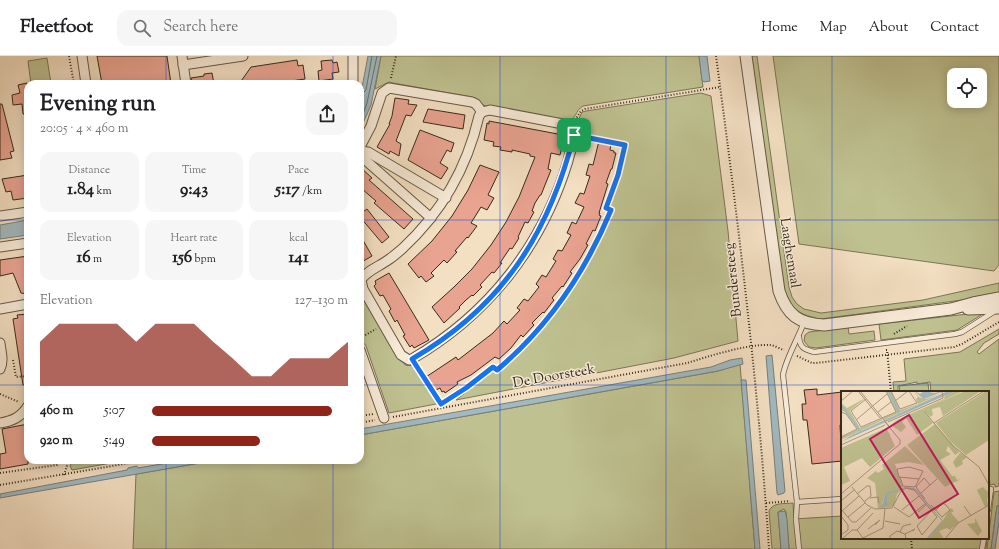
<!DOCTYPE html>
<html lang="en">
<head>
<meta charset="utf-8">
<style>
  body { margin:0; font-family:"Sorts Mill Goudy",serif; background:#f6f6f6; color:#202124; height:100vh; display:flex; flex-direction:column; font-size:15px; white-space:nowrap }
  * { box-sizing:border-box; margin:0 }
  p { font-size:13px; color:#757577 }
  .icon { flex:none; width:22px; height:22px; fill:none; stroke:currentColor; stroke-width:2; stroke-linecap:round; stroke-linejoin:round }
  .map { position:relative; flex:1; overflow:hidden }
  .side { position:absolute; left:24px; top:24px; width:340px; height:384px; display:flex; flex-direction:column; background:#fff; border-radius:12px; box-shadow:0 2px 10px #0003 }
  .side>* { flex:none }
  .buttons { position:absolute; left:947px; top:12px; display:grid; gap:8px }
  .buttons a { display:grid; place-items:center; width:40px; height:40px; border-radius:8px; background:#fff; box-shadow:0 2px 10px #0003; font-size:20px }
  .pin { position:absolute; display:grid; place-items:center; width:34px; height:34px; color:#fff; margin:-17px; border-radius:8px; box-shadow:0 2px 6px #0006 }
  .round { display:grid; place-items:center; flex:none; width:42px; height:42px; border-radius:12px; background:#f6f6f6 }
  .summary { display:flex; align-items:center; justify-content:space-between; height:68px; padding:0 16px }
  h1 { font-size:22px; font-weight:700; line-height:30px }
  .figures { display:grid; grid-template-columns:repeat(3,1fr); gap:6px; height:68px; padding:4px 16px }
  .figures div { display:grid; align-content:center; border-radius:10px; background:#f6f6f6; text-align:center }
  .figures b { font-size:17px; font-weight:700 }
  .figures small { font-size:11px; font-weight:400 }
  .figures p { font-size:11px }
  .chart { height:112px; padding:8px 16px }
  .chart p { display:flex; justify-content:space-between }
  .chart svg { width:100%; height:72px; margin-top:4px; fill:#8f2418; opacity:.7 }
  ul { padding:0 16px; list-style:none; font-size:13px }
  li { display:grid; grid-template-columns:64px 48px 1fr; align-items:center; height:30px }
  li i { height:10px; border-radius:5px; background:#8f2418 }
  header { display:flex; align-items:center; gap:24px; box-sizing:border-box; height:56px; padding:0 20px; background:#fff; border-bottom:1px solid #e0e0e0 }
  header strong { font-size:19px }
  nav { display:flex; gap:22px; margin-inline-start:auto; font-size:14px }
  .search { width:280px; height:36px; background:#f6f6f6; display:flex; align-items:center; gap:10px; box-sizing:border-box; padding:0 14px; border-radius:12px; color:#757577; font-size:15px }
  .map>svg:first-child { display:block }
</style>
</head>
<body>
<header>
<strong>Fleetfoot</strong>
<div class="search"><svg class="icon" aria-label="search" viewBox="0 0 24 24"><circle cx="10" cy="10" r="6"/><path d="M15 15l6 6"/></svg>Search here</div>
<nav><a>Home</a><a>Map</a><a>About</a><a>Contact</a></nav>
</header>
<div class="map">
<svg width="999" height="493" viewBox="0 0 999 493">
  <rect width="100%" height="100%" fill="#f3dfc2"/>
  <filter id="stains"><feTurbulence type="fractalNoise" baseFrequency=".005" numOctaves="4"/><feColorMatrix values="0 0 0 0 .2 0 0 0 0 .09 0 0 0 0 .02 0 0 0 .5 -.17"/></filter>
  <radialGradient id="worn" r=".72"><stop offset=".6" stop-color="#630" stop-opacity="0"/><stop offset="1" stop-color="#630" stop-opacity=".3"/></radialGradient>
  <g fill="#bfc190" stroke="#7b7656" fill-rule="evenodd">
    <path d="M381,0H699L703,31L583,50C575,55 576,63 569,65L485,50L472,41L393,27L389,26L375,33Z"/>
    <path d="M751,0H757L789,231L792,241L797,248L804,253L821,257L923,244L999,227V239L821,263C800,259 791,254 783,233Z"/>
    <path d="M773,0H999V209L994,215L799,188ZM954,19H980V45H954Z"/>
    <path d="M47,2L51,28H31L28,5Z"/>
    <path d="M701,37L711,40L728,175L738,285L674,302L456,344L495,314L499,317C549,268 587,219 613,153L609,150L619,120L627,89L579,78L576,69L582,56L586,55Z"/>
    <path d="M360,237L405,309L415,310L441,347L389,357L366,290L360,282Z"/>
    <path d="M986,256L957,274L881,284L879,268Z"/>
    <path d="M848,271L849,278L874,275L875,284L816,292L809,291L804,285L805,279L809,276Z"/>
    <path d="M999,273V278L984,287L977,296L979,298L999,283V430L995,431V428L990,429L988,404V336H931L930,326L917,328V326L898,330V336H894L893,326L906,325L904,303L960,296Z"/>
    <path d="M740,308L755,493H133L136,418L217,404H360V379L718,315Z"/>
    <path d="M928,327L929,336H900L899,330Z"/>
    <path d="M73,404H128L72,414L70,410Z"/>
    <path d="M999,435V450H997L991,493H987L994,436Z"/>
    <path d="M793,447L794,463L842,460V482H987L986,493H789L786,456L784,453L778,456L781,493H772L769,455C773,446 784,448 793,447Z"/>
  </g>
  <g fill="#a1b9bf" stroke="#77807d">
    <path d="M368,0H381L371,49L360,74V42Z"/>
    <path d="M699,0H707L710,25L704,26L702,24Z"/>
    <path d="M28,164V179L0,183V169Z"/>
    <path d="M772,299L785,435L784,437L778,439L777,437L766,300Z"/>
    <path d="M742,302L743,308L718,315L360,379V373L711,311L730,304Z"/>
    <path d="M741,324H746L760,493H755Z"/>
    <path d="M185,404H217L0,442V438L127,414L128,412L137,410L138,412Z"/>
    <path d="M997,450H999V466L995,493H991Z"/>
    <path d="M785,455L787,463L789,493H781L778,456Z"/>
  </g>
  <g fill="none" stroke-linecap="round" stroke-linejoin="round">
    <g stroke="#6c726d" stroke-width="1">
      <path d="M360,37L364,36L366,34L372,0"/>
      <path d="M360,66L367,47L377,0"/>
    </g>
  </g>
  <g fill="#e9a391" stroke="#372b1b">
    <path d="M97,0H167L171,28H102Z"/>
    <path d="M297,4L298,10L303,9L305,23L277,27V25L256,28H239L251,11Z"/>
    <path d="M332,4L333,7L337,6L339,16L332,17L333,23L319,25L318,15L322,14L321,5Z"/>
    <path d="M212,17L214,28H192L191,22L204,20V18Z"/>
    <path d="M27,27L28,35V58H23L22,48L13,49L12,39L20,37L18,29Z"/>
    <path d="M395,42L409,44L408,48L417,49L411,60L406,59L396,85L401,88L399,100L390,95L389,98L377,91L390,68H389L392,60Z"/>
    <path d="M0,48H2L14,95L10,96L12,102L0,104Z"/>
    <path d="M428,53L465,59L463,73L423,66Z"/>
    <path d="M489,65L563,79L562,82H564L560,99L551,97L548,113L551,114L541,139H540L535,147L532,155L534,156L528,167L525,166L518,181L519,182L512,193L510,192L500,207H502L494,217L492,216L480,229L482,231L473,240L472,239L466,244L459,251L460,252L444,267L432,251L454,231L472,213L491,189L506,166L519,141L535,101L530,100V98L512,94V96L500,94L501,91L493,90L494,86L484,84L487,67L489,68Z"/>
    <path d="M420,74L454,87L451,96L447,94L440,107L448,112L441,123L408,104Z"/>
    <path d="M599,85L611,88L610,94L614,95V97H616L612,113H611L606,127L608,128L599,157H600L599,159L601,160L595,175L593,174L586,188L588,189L580,203L570,216L572,217L563,231L562,230L552,242L554,244L544,257L543,256L532,267L534,269L523,281L521,279L511,292L499,303L495,301L471,319L457,326L458,328L445,337L444,335L442,336L440,332L434,335L426,321L456,301L458,304L493,277L504,265L507,268L520,254L517,252L524,243L528,245L539,231L536,228L542,219L546,221L556,205L553,203L558,194L562,195L571,179L567,177L572,166L576,168L584,151L575,147L580,137L584,138L590,120L586,119L589,108L593,109Z"/>
    <path d="M480,109L499,116L488,139L494,142L487,154L481,151L471,167L477,170L468,182L467,181L455,195L457,196L447,207L444,204L431,217L434,220L426,226L421,220L419,222L408,208L432,185L452,160L468,134Z"/>
    <path d="M360,111L372,122L369,124L413,163L404,173L374,147L376,145L362,133L360,135Z"/>
    <path d="M28,119V142L13,144L11,135L6,136L2,123Z"/>
    <path d="M367,153L389,181L382,187L360,161V158Z"/>
    <path d="M360,179L372,200L360,207Z"/>
    <path d="M28,200V215H27L28,238L21,237L13,217L0,220V204Z"/>
    <path d="M389,217L429,284L414,292L412,289L410,291L403,280L405,279L397,264L395,266L389,255L391,253L383,239L380,240L374,230L376,228L375,225Z"/>
    <path d="M28,258V329H23L13,263L18,262L17,259Z"/>
    <path d="M817,333V339L842,336V369H840L842,405L812,408L807,364H803L802,348H806L804,334Z"/>
    <path d="M28,368V408L0,413V398L6,397L2,373Z"/>
  </g>
  <g fill="none" stroke-linecap="round" stroke-linejoin="round">
    <defs>
      <g id="service">
        <path d="M804,266C798,283 786,302 783,319L797,446L842,443"/>
        <path d="M799,281C800,292 804,293 814,296L955,278L962,276L995,255"/>
        <path d="M988,433H991L988,454"/>
        <path d="M797,446L796,463L799,493"/>
        <path d="M982,493L984,482"/>
      </g>
      <g id="minor">
        <path d="M82,0L86,28"/>
        <path d="M182,0L186,28"/>
        <path d="M183,9L243,0"/>
        <path d="M353,28V0"/>
        <path d="M360,91L371,70L382,37L389,32L472,46L476,48L482,56"/>
        <path d="M360,95L368,96L446,142"/>
        <path d="M360,98L363,102L431,162"/>
        <path d="M0,160L28,156"/>
        <path d="M0,191L28,187"/>
        <path d="M360,223L361,224L363,233L401,299L409,304L412,303C489,258 542,190 568,105C569,99 576,81 574,75C573,72 570,71 568,69L490,54L482,56L479,60C467,112 441,157 402,193C397,197 393,201 388,204C380,210 366,215 361,224"/>
        <path d="M0,253L28,248"/>
        <path d="M0,287C1,296 4,305 0,313"/>
        <path d="M360,294L384,362"/>
        <path d="M0,367C13,365 21,361 28,350"/>
      </g>
      <g id="tertiary">
        <path d="M746,0L779,235C787,259 799,268 824,269L951,253L973,247L999,242"/>
        <path d="M968,253L999,252"/>
      </g>
    </defs>
    <use href="#service" stroke="#665845" stroke-width="6"/>
    <use href="#minor" stroke="#665845" stroke-width="11"/>
    <use href="#tertiary" stroke="#665845" stroke-width="13"/>
    <g stroke="#372b1b" stroke-width="2" stroke-dasharray="1 2" stroke-linecap="butt">
      <path d="M69,0L74,28"/>
      <path d="M716,0C738,164 758,328 769,493"/>
      <path d="M391,22L396,0"/>
      <path d="M575,64L581,55L585,53L720,31"/>
      <path d="M894,278L907,270"/>
      <path d="M360,282L376,273"/>
      <path d="M886,294H887L891,336"/>
      <path d="M797,300L812,307H816L954,291L962,288L999,266"/>
      <path d="M13,304L16,321L28,320"/>
      <path d="M418,311L440,348"/>
      <path d="M0,338L19,346"/>
      <path d="M440,351L441,348L466,332L493,311L497,314C549,270 585,217 611,154L606,152L618,119L625,89L583,81"/>
      <path d="M360,360L373,358"/>
      <path d="M393,361L687,307C710,300 746,288 770,289C774,289 780,293 784,294"/>
      <path d="M360,367L375,364"/>
      <path d="M0,417L57,409L59,404"/>
      <path d="M64,419L69,404"/>
      <path d="M0,429L147,404"/>
      <path d="M766,447L790,445"/>
      <path d="M911,482L912,493"/>
    </g>
    <use href="#service" stroke="#f7ead7" stroke-width="4.5"/>
    <use href="#minor" stroke="#f7ead7" stroke-width="9"/>
    <use href="#tertiary" stroke="#f7ead7" stroke-width="11"/>
  </g>
  <g fill="none" stroke-linecap="round" stroke-linejoin="round">
    <defs>
      <path id="route" d="M574,79L625,89L618,119L606,152L611,154C585,217 549,270 497,314L493,311L466,332L441,348L412,303C502,251 549,178 574,79Z"/>
    </defs>
    <use href="#route" stroke="#fff" stroke-width="8"/>
    <use href="#route" stroke="#1a73e8" stroke-width="5"/>
  </g>
  <path fill="none" stroke="#1d4ed8" stroke-width="1" stroke-opacity="0.55" d="M166,0V28M333,0V28M500,0V493M666,0V493M832,0V493M0,164H28M360,164H999M0,329H28M360,329H999M166,404V493M333,404V493"/>
  <g text-anchor="middle" dominant-baseline="central" stroke-width="3" stroke-linejoin="round" paint-order="stroke">
    <g font-size="14" fill="#372b1b" stroke="#f7ead7">
      <text transform="translate(789 197) rotate(81)">Laaghemaal</text>
      <text transform="translate(734 224) rotate(-96)">Bundersteeg</text>
      <text transform="translate(554 321) rotate(-10)">De Doorsteek</text>
    </g>
  </g>
  <g transform="translate(841 335)">
    <rect width="148" height="148" fill="#f3dfc2"/>
    <path d="M45,0H50L59,19L77,13L75,8L77,6L72,0L78,6L85,8L101,2L43,29L42,27L55,21ZM114,0H122L92,14L124,0H140L102,25L99,16L91,18L92,24L89,26L81,18L92,32L76,44L65,27L61,31L65,36L60,41L50,34L56,29L103,8L104,4ZM145,0H148V49L125,64L110,51L95,32ZM24,7L9,20L19,37L41,28L42,29L0,49V46L17,38L6,21L0,20V12L6,17ZM94,33L118,61L114,64L107,55L105,60L110,63L99,69L111,85H114L116,89L120,88L104,96L66,54ZM43,38H46L54,55L29,76L21,67L3,76L9,90L0,94V57ZM64,55L83,74L67,71L54,73L62,96L45,103L41,112L43,117H37L34,92L26,87L35,80L37,82L43,78L41,74ZM119,62L126,66L121,70L122,73L115,77L112,71ZM142,96L148,102L146,109L147,114L144,116L136,99ZM61,98L56,103L53,115L45,117L47,111L45,104ZM110,117L113,120L110,122L118,131L109,139L106,137L98,140L103,148H85L95,140ZM134,127L141,140L137,145L126,133L134,132Z" fill="#bfc190"/>
    <path d="M73,0L79,3L83,0L93,2L103,0L83,8ZM107,0H114L0,51L11,44ZM64,96L73,97L76,99L102,130L95,140L85,148L101,130L75,100L64,97L46,104L47,114L43,117L41,114L45,102Z" fill="#a1b9bf"/>
    <path fill="none" stroke="#a1b9bf" stroke-width="2" d="M48,0L58,22M0,14L19,40"/>
    <path fill="none" stroke="#a8977f" stroke-width="1" d="M17,0L40,28M19,0L48,35M50,0L59,18L76,12L68,0M25,8L10,20L20,36L55,21L45,0M0,10L12,0M54,10L67,0M83,20L111,54L138,76L148,94M0,21L5,23L16,38L0,46M37,21L50,11M15,29L46,3M47,31L102,7L101,0M93,32L143,0M0,54L44,34M59,86L62,95L74,96L82,80L68,76L56,78L58,86L78,88M11,96L26,114L34,118L51,117L60,100L65,97L73,99L96,126L81,144M80,102L89,94M0,103L59,53V49L44,31M16,103L26,95H29L30,105L23,111M29,107L37,106L38,112M84,108L75,96L83,87L89,94L96,88M0,110L13,99M90,114L101,126L109,119L105,114M123,115L130,125M53,116L68,126L85,112M0,118L11,131H15L30,117M61,119L78,105M1,120L18,105M94,120L102,112L105,114M77,121L86,113M0,125L7,134V139L0,144M7,126L24,112M44,130L59,133M27,138L39,129L34,134M16,139L32,122M59,141L62,135L70,133M64,143L74,138L71,140M81,144L76,135L91,119M1,148L11,139H16L22,147M20,148L42,137L44,118M49,148V145L56,140L64,143L65,148M104,148L117,132L148,114"/>
    <path fill="#c2185b" fill-opacity="0.15" stroke="#c2185b" stroke-width="2" d="M68,24L117,103L78,127L29,48Z"/>
    <rect width="148" height="148" fill="none" stroke="#372b1b" stroke-width="2"/>
  </g>
  <rect width="100%" height="100%" filter="url(#stains)"/>
  <rect width="100%" height="100%" fill="url(#worn)"/>
</svg>
<div class="buttons">
<a><svg class="icon" aria-label="locate" viewBox="0 0 24 24"><circle cx="12" cy="12" r="6"/><path d="M12 2v4M12 18v4M2 12h4M18 12h4"/></svg></a>
</div>
<div class="pin" style="left:574px;top:79px;background:#1e9e55"><svg class="icon" aria-label="arrive" viewBox="0 0 24 24"><path d="M6 21V4h12l-3 4 3 4H6"/></svg></div>
<section class="side">
<div class="summary"><div><h1>Evening run</h1><p>20:05 · 4 × 460 m</p></div><a class="round"><svg class="icon" aria-label="share" viewBox="0 0 24 24"><path d="M12 15V3M7 8l5-5 5 5M5 13v7h14v-7"/></svg></a></div>
<div class="figures">
<div><p>Distance</p><b>1.84<small> km</small></b></div>
<div><p>Time</p><b>9:43</b></div>
<div><p>Pace</p><b>5:17<small> /km</small></b></div>
</div>
<div class="figures">
<div><p>Elevation</p><b>16<small> m</small></b></div>
<div><p>Heart rate</p><b>156<small> bpm</small></b></div>
<div><p>kcal</p><b>141</b></div>
</div>
<div class="chart"><p><span>Elevation</span>127–130 m</p>
<svg viewBox="0 0 160 44" preserveAspectRatio="none"><path d="M0 44V17L10 6L20 6L30 6L40 6L50 17L60 6L70 6L80 6L90 17L100 27L110 38L120 38L130 27L140 27L150 27L160 17V44z"/></svg>
</div>
<ul>
<li><b>460 m</b>5:07<i style="width:92%"></i></li>
<li><b>920 m</b>5:49<i style="width:55%"></i></li>
</ul>
</section>
</div>
</body>
</html>
